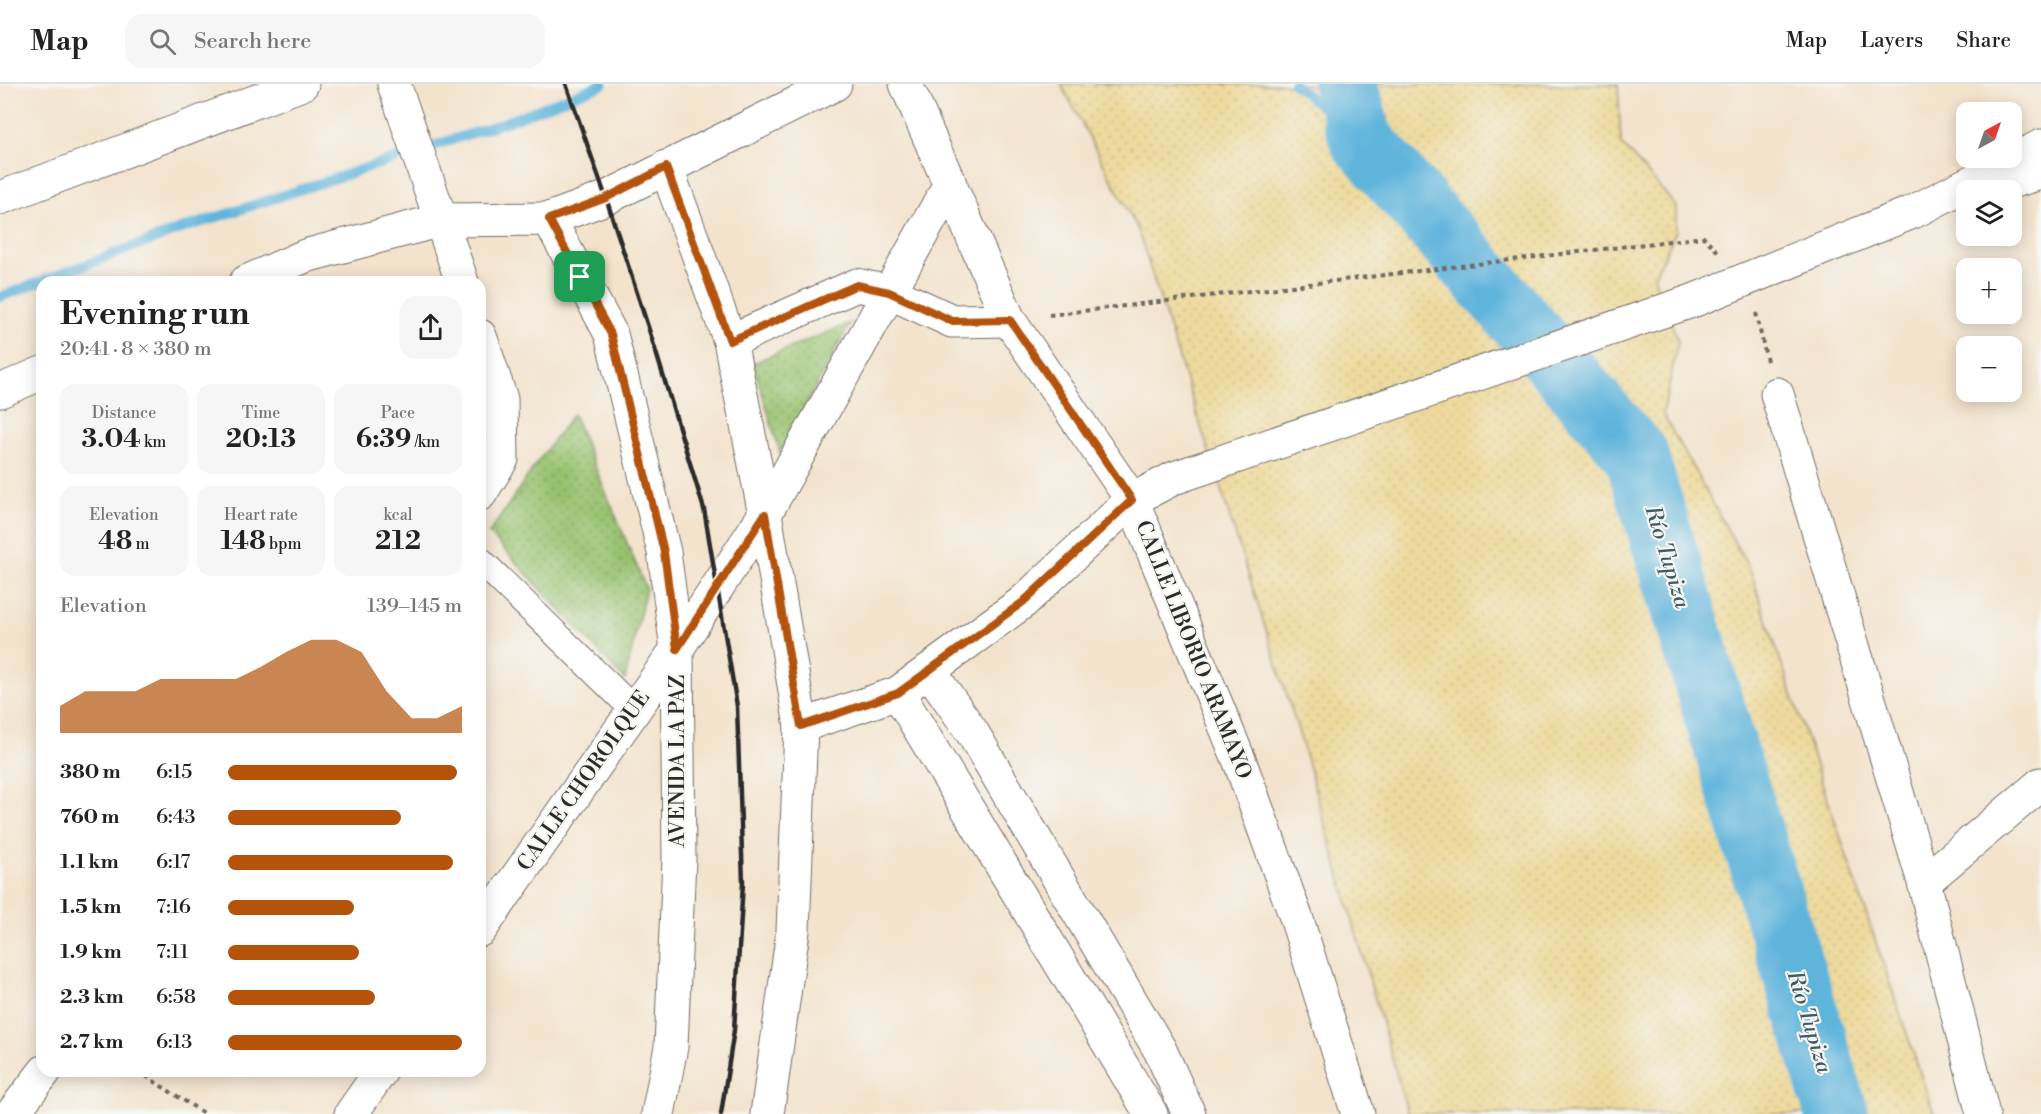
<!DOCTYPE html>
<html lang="en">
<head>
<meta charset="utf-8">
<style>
  body { margin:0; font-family:"Libre Bodoni",serif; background:#f6f6f6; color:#222; height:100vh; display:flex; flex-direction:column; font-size:22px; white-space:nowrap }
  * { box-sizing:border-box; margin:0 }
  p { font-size:20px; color:#767676 }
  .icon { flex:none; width:33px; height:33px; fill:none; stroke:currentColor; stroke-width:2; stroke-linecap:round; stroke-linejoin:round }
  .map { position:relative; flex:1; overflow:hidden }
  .drawer { position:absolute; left:36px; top:192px; width:450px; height:801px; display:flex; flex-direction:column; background:#fff; border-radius:18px; box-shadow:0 3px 15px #0003 }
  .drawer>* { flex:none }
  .needle { width:39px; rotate:40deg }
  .buttons { position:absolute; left:1956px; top:18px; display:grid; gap:12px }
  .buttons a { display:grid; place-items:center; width:66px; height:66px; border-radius:12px; background:#fff; box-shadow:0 3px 15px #0003; font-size:30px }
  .pin { position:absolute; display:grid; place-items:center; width:51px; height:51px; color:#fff; margin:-26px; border-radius:12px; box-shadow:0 3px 9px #0006 }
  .round { display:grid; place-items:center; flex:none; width:63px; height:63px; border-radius:18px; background:#f6f6f6 }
  .head { display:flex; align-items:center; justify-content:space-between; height:102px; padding:0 24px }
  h1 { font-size:33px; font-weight:800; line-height:45px }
  .figures { display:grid; grid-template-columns:repeat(3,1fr); gap:9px; height:102px; padding:6px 24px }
  .figures div { display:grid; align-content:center; border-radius:15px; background:#f6f6f6; text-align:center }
  .figures b { font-size:26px; font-weight:800 }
  .figures small { font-size:16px; font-weight:400 }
  .figures p { font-size:16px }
  .chart { height:168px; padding:12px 24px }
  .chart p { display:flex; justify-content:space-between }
  .chart svg { width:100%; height:108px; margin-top:6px; fill:#b45309; opacity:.7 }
  ul { padding:0 24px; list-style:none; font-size:20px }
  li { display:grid; grid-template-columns:96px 72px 1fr; align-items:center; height:45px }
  li i { height:15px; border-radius:8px; background:#b45309 }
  header { display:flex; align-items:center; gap:36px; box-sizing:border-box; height:84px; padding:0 30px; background:#fff; border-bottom:2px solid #e0e0e0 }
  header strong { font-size:28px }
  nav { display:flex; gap:33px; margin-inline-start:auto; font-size:21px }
  .search { width:420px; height:54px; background:#f6f6f6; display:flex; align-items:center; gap:15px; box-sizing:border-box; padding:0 21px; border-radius:18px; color:#767676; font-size:22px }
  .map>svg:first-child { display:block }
</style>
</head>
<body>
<header>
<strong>Map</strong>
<div class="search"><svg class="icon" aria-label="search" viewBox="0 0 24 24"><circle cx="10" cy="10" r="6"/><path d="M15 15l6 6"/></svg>Search here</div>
<nav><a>Map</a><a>Layers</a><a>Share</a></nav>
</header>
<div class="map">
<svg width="2041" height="1030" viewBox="0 0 2041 1030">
  <defs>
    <pattern id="green-dots" width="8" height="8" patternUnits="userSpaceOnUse" patternTransform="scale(1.5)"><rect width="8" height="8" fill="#98c26f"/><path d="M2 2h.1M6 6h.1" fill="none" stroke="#7c9e5b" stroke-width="1.8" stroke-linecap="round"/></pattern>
    <pattern id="sand-dots" width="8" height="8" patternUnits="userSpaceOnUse" patternTransform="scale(1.5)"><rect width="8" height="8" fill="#eeda9e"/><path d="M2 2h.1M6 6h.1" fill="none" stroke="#cb8" stroke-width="1.8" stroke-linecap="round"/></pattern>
  </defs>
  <rect width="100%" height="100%" fill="#f6f6f2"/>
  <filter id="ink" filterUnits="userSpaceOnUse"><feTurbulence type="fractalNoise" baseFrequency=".0167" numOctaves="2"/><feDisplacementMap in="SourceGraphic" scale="12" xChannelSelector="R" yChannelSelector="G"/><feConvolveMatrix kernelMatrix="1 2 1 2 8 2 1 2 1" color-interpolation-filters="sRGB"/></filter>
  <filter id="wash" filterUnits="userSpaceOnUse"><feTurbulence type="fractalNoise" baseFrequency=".008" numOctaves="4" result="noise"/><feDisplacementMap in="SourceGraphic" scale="24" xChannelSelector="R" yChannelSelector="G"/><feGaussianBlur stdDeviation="1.35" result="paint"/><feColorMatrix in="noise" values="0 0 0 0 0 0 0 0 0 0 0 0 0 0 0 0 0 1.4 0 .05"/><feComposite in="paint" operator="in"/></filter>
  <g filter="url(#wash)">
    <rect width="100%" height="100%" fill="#f3e3cd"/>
    <g fill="url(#green-dots)" stroke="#62764d" stroke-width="1.5">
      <path d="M850,239L780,369L753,279Z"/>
      <path d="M573,330L646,504L625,596L489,449L538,377Z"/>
    </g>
    <path fill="url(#sand-dots)" stroke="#8c8264" stroke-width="1.5" d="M1061,0H1618L1621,59L1676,122V147L1654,193L1678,257L1663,330L1750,486L1934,1030H1408L1299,649L1138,146Z"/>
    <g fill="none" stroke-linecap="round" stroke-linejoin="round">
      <g stroke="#5fb4dc" stroke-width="10">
        <path d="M1294,0L1361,55"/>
        <path d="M0,213L178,146L503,39L603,0"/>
      </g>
      <path stroke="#5fb4dc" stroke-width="64" d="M1345,0L1361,55L1636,370L1837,1030"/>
    </g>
  </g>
  <g filter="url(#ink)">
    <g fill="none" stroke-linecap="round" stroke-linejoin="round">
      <defs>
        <path id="pedestrian" d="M480,476L634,626"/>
        <g id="minor">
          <path d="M394,0L441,136L549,135L611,250L664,468L677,565L679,775L671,963L658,1030"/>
          <path d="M906,0L1009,236L1132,416L1240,678L1297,836L1358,1030"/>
          <path d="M666,83L730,257L765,430L801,642L793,847L767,1030"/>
          <path d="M1993,103L2041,89"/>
          <path d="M0,114L302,0"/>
          <path d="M549,135L606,114L835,0"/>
          <path d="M246,198L305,172L441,136L462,198"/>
          <path d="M480,252L501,315L502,375L480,410"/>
          <path d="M730,257L857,201L889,208L952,237L1009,236"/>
          <path d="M0,307L42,289"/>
          <path d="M1777,310L1924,798L1983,1030"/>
          <path d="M929,586L972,648L1160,966L1189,1030"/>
          <path d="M898,609L1151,1030"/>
          <path d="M801,642L898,609L1023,518L1132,416L1174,394L1695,216L1915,127L2041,62"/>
          <path d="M1924,798L2041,700"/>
          <path d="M480,846L677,565L765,430L950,100"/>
          <path d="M12,1030L45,987"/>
          <path d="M351,1030L381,987"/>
        </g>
      </defs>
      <use href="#pedestrian" stroke="#716b64" stroke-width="28"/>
      <use href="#minor" stroke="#716b64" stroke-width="35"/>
      <g stroke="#716b64" stroke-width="4" stroke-dasharray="4.5 4.5" stroke-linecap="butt">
        <path d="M1756,229L1767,277"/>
        <path d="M1049,231L1704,153L1720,170"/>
        <path d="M138,987L205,1030"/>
      </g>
      <use href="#pedestrian" stroke="#fff" stroke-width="26"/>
      <use href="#minor" stroke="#fff" stroke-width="33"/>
      <path stroke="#2b2b2b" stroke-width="4.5" d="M566,0L606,114L651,252L704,425L737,622L743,799L734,946L721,1030"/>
    </g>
  </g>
  <g fill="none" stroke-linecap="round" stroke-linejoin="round" filter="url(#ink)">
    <defs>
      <path id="route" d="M666,83L730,257L857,201L889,208L952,237L1010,236L1132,416L1023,518L898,609L801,642L765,430L677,565L664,468L611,250L549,135L606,114Z"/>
    </defs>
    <use href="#route" stroke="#fff" stroke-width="12"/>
    <use href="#route" stroke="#b45309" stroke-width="8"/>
  </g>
  <g text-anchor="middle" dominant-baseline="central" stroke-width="4.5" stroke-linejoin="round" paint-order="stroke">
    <g font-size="21" fill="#2b2b2b" stroke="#f6f6f2">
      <text transform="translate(1193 566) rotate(68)">CALLE LIBORIO ARAMAYO</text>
      <text transform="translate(678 677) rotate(-90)">AVENIDA LA PAZ</text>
      <text transform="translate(584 697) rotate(-55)">CALLE CHOROLQUE</text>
    </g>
    <g font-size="22" font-style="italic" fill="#3d5b69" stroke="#f6f6f2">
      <text transform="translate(1667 473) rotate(73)">Río Tupiza</text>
      <text transform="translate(1809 938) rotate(73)">Río Tupiza</text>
    </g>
  </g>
</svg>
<div class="buttons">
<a><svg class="needle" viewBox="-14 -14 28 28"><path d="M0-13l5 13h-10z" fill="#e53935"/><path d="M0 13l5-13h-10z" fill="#767676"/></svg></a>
<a><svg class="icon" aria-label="layers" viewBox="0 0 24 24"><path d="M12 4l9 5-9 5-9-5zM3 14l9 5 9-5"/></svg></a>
<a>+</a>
<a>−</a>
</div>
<div class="pin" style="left:580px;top:193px;background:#1e9e55"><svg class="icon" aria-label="arrive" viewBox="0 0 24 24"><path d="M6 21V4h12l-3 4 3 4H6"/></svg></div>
<section class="drawer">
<div class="head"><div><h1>Evening run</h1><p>20:41 · 8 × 380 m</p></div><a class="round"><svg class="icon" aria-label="share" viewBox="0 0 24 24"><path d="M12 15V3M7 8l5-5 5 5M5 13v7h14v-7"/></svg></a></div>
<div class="figures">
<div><p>Distance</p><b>3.04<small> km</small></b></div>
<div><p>Time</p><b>20:13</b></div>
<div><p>Pace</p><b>6:39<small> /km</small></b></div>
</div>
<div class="figures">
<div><p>Elevation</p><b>48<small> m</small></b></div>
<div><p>Heart rate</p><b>148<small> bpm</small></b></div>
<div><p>kcal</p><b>212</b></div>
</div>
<div class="chart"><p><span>Elevation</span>139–145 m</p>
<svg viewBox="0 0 160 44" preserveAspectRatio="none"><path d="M0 44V33L10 27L20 27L30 27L40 22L50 22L60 22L70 22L80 17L90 11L100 6L110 6L120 11L130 27L140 38L150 38L160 33V44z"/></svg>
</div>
<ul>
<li><b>380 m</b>6:15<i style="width:98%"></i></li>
<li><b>760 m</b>6:43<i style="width:74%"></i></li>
<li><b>1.1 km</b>6:17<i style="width:96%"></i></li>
<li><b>1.5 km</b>7:16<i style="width:54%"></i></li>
<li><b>1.9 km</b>7:11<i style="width:56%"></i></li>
<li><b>2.3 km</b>6:58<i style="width:63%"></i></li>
<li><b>2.7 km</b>6:13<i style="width:100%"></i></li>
</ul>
</section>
</div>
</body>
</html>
